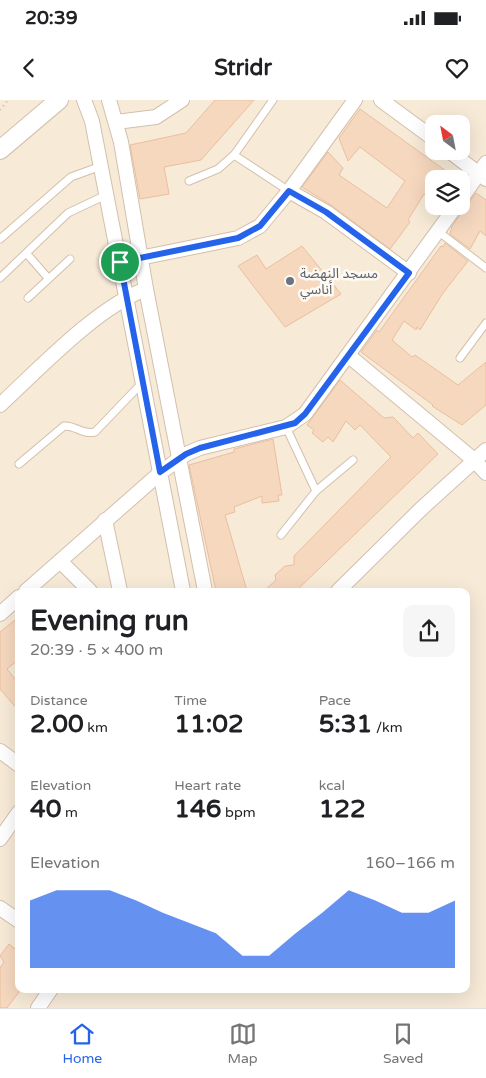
<!DOCTYPE html>
<html lang="en">
<head>
<meta charset="utf-8">
<style>
  body { margin:0; font-family:"Varela Round","Noto Sans Arabic",sans-serif; background:#f6f6f6; color:#202124; height:100vh; display:flex; flex-direction:column; font-size:19px; white-space:nowrap }
  * { box-sizing:border-box; margin:0 }
  p { font-size:16px; color:#757577 }
  .icon { flex:none; width:28px; height:28px; fill:none; stroke:currentColor; stroke-width:2; stroke-linecap:round; stroke-linejoin:round }
  .map { position:relative; flex:1; overflow:hidden }
  .drawer { position:absolute; left:15px; top:488px; width:455px; height:405px; display:flex; flex-direction:column; background:#fff; border-radius:10px; box-shadow:0 5px 20px #0002 }
  .drawer>* { flex:none }
  .needle { width:32px; rotate:328deg }
  .tools { position:absolute; left:425px; top:15px; display:grid; gap:10px }
  .tools a { display:grid; place-items:center; width:45px; height:45px; border-radius:10px; background:#fff; box-shadow:0 5px 20px #0002; font-size:25px }
  .pin { position:absolute; display:grid; place-items:center; width:42px; height:42px; color:#fff; margin:-21px; border:2px solid #fff; border-radius:50%; box-shadow:0 1px 5px #0007 }
  .round { display:grid; place-items:center; flex:none; width:52px; height:52px; border-radius:10px; background:#f6f6f6 }
  .headline { display:flex; align-items:center; justify-content:space-between; height:85px; padding:0 15px }
  h1 { font-size:28px; font-weight:700; line-height:38px }
  .stats { display:grid; grid-template-columns:repeat(3,1fr); gap:8px; height:85px; padding:5px 15px }
  .stats div { display:grid; align-content:center }
  .stats b { font-size:25px; font-weight:700 }
  .stats small { font-size:14px; font-weight:400 }
  .stats p { font-size:14px }
  .chart { height:140px; padding:10px 15px }
  .chart p { display:flex; justify-content:space-between }
  .chart svg { width:100%; height:90px; margin-top:5px; fill:#2563eb; opacity:.7 }
  .status { display:flex; justify-content:space-between; align-items:center; height:35px; padding:0 25px; background:#fff; direction:ltr }
  .status svg { height:14px; fill:currentColor }
  header { display:flex; justify-content:space-between; align-items:center; height:65px; padding:0 15px; background:#fff; font-size:22px; font-weight:700 }
  .menu { display:flex; justify-content:space-around; align-items:center; height:70px; border-top:1px solid #e0e0e0; background:#fff; font-size:14px; color:#757577 }
  .menu a { display:grid; justify-items:center; gap:2px }
  .menu .selected { color:#2563eb }
  .map>svg:first-child { display:block }
</style>
</head>
<body>
<div class="status"><b>20:39</b><svg viewBox="0 0 49 12"><path d="M0 12V9h3v3zM5 12V6h3v6zM10 12V3h3v9zM15 12V0h3v12zM26 1h20v11H26zM47 4h2v5h-2z"/></svg></div>
<header><svg class="icon" aria-label="back" viewBox="0 0 24 24"><path d="M15 5l-7 7 7 7"/></svg>Stridr<svg class="icon" aria-label="heart" viewBox="0 0 24 24"><path d="M12 20l-8-8c-3-5 5-10 8-4 3-6 11-1 8 4z"/></svg></header>
<div class="map">
<svg width="486" height="908" viewBox="0 0 486 908">
  <rect width="100%" height="100%" fill="#fef7ea"/>
  <path fill="#f7ead7" fill-rule="evenodd" d="M0,0H486V908H0ZM434,24H461V51H434ZM434,79H461V106H434ZM19,491H466V889H19Z"/>
  <g fill="#f6d8bf" stroke="#eabf9e">
    <path d="M215,0H254L201,60L164,67L169,94L140,99L130,45L186,33Z"/>
    <path d="M360,9L446,71L441,79H434V88L427,97L424,94L408,120L410,122L390,149L331,105L302,87L328,52L343,68L339,75L387,108L405,81L360,47L348,61L339,38Z"/>
    <path d="M476,93L486,100V136L480,131L470,149L450,134L452,126Z"/>
    <path d="M445,143L468,161L443,193L420,230L417,227L416,230L404,221L392,240L412,257L415,255L458,285L486,262V305L462,325L432,306L433,305L361,252L377,230L379,232L441,146L443,147Z"/>
    <path d="M302,146L341,194L285,227L238,166L257,155L266,169Z"/>
    <path d="M340,280L384,318L393,317L413,338L418,333L438,354L296,491H264L276,480L275,475L285,466L294,465V456L391,357L360,325L355,330L346,321L333,342L328,337L323,342L312,333L314,330L307,325Z"/>
    <path d="M273,339L282,395H278L279,401L262,403V396L234,407L235,412L225,415L247,491H216L189,365L234,352V349Z"/>
    <path d="M19,517V559L7,569L19,584V611L0,589V532Z"/>
    <path d="M9,844L19,852V892L7,908H0V868L4,862L0,856Z"/>
  </g>
  <g fill="none" stroke-linecap="round" stroke-linejoin="round">
    <defs>
      <g id="service">
        <path d="M234,55L289,91"/>
        <path d="M189,81L218,69L234,55L273,0"/>
        <path d="M439,132L486,168"/>
        <path d="M0,139L71,77L101,66"/>
        <path d="M27,154L48,178"/>
        <path d="M0,178L68,113L106,95"/>
        <path d="M28,198L70,159"/>
        <path d="M460,258L486,223"/>
        <path d="M19,364L64,326C75,325 82,335 95,332L142,283"/>
        <path d="M316,391L353,360"/>
        <path d="M281,435L316,391L286,327"/>
      </g>
      <g id="minor">
        <path d="M84,0L92,21L183,491"/>
        <path d="M109,0L121,42L146,189L205,491"/>
        <path d="M381,0L434,39"/>
        <path d="M116,22L156,17L182,0"/>
        <path d="M449,51L486,79"/>
        <path d="M289,91L326,112L409,173"/>
        <path d="M461,99L486,63"/>
        <path d="M120,162L238,138L260,126L289,91L355,0"/>
        <path d="M349,256L474,360L486,373"/>
        <path d="M0,305C39,269 97,207 146,189"/>
        <path d="M105,420L120,491"/>
        <path d="M60,461L90,491"/>
        <path d="M26,491L160,373L186,354L200,348L286,327L305,314L456,106"/>
        <path d="M338,491L421,409L486,350"/>
        <path d="M0,514L19,497"/>
        <path d="M0,651L19,665"/>
        <path d="M0,739L19,712"/>
        <path d="M0,808L19,821"/>
        <path d="M38,908L51,889"/>
      </g>
      <path id="tertiary" d="M0,50L59,0"/>
    </defs>
    <use href="#service" stroke="#d2c0ad" stroke-width="9"/>
    <use href="#minor" stroke="#d2c0ad" stroke-width="16"/>
    <use href="#tertiary" stroke="#d2c0ad" stroke-width="20"/>
    <path stroke="#dcbba1" stroke-width="2.5" stroke-dasharray="1 4" stroke-linecap="butt" d="M0,10L8,0"/>
    <use href="#service" stroke="#fff" stroke-width="7"/>
    <use href="#minor" stroke="#fff" stroke-width="14"/>
    <use href="#tertiary" stroke="#fff" stroke-width="18"/>
  </g>
  <g fill="none" stroke-linecap="round" stroke-linejoin="round">
    <defs>
      <path id="route" d="M289,91L326,112L409,173L305,314L295,323L200,348L186,354L160,372L120,162L238,138L260,126Z"/>
    </defs>
    <use href="#route" stroke="#fff" stroke-width="10"/>
    <use href="#route" stroke="#2563eb" stroke-width="6"/>
  </g>
  <circle fill="#6b7280" stroke="#fffbf2" stroke-width="2" cx="290" cy="181" r="5"/>
  <g text-anchor="middle" dominant-baseline="central" stroke-width="5" stroke-linejoin="round" paint-order="stroke">
    <g font-size="14" fill="#5b616d" stroke="#fffbf2" text-anchor="start">
      <text x="300" y="173">مسجد النهضة<tspan x="300" dy="16">أناسي</tspan></text>
    </g>
  </g>
</svg>
<div class="tools">
<a><svg class="needle" viewBox="-14 -14 28 28"><path d="M0-13l5 13h-10z" fill="#e53935"/><path d="M0 13l5-13h-10z" fill="#757577"/></svg></a>
<a><svg class="icon" aria-label="layers" viewBox="0 0 24 24"><path d="M12 4l9 5-9 5-9-5zM3 14l9 5 9-5"/></svg></a>
</div>
<div class="pin" style="left:120px;top:162px;background:#1e9e55"><svg class="icon" aria-label="arrive" viewBox="0 0 24 24"><path d="M6 21V4h12l-3 4 3 4H6"/></svg></div>
<section class="drawer">
<div class="headline"><div><h1>Evening run</h1><p>20:39 · 5 × 400 m</p></div><a class="round"><svg class="icon" aria-label="share" viewBox="0 0 24 24"><path d="M12 15V3M7 8l5-5 5 5M5 13v7h14v-7"/></svg></a></div>
<div class="stats">
<div><p>Distance</p><b>2.00<small> km</small></b></div>
<div><p>Time</p><b>11:02</b></div>
<div><p>Pace</p><b>5:31<small> /km</small></b></div>
</div>
<div class="stats">
<div><p>Elevation</p><b>40<small> m</small></b></div>
<div><p>Heart rate</p><b>146<small> bpm</small></b></div>
<div><p>kcal</p><b>122</b></div>
</div>
<div class="chart"><p><span>Elevation</span>160–166 m</p>
<svg viewBox="0 0 160 44" preserveAspectRatio="none"><path d="M0 44V11L10 6L20 6L30 6L40 11L50 17L60 22L70 27L80 38L90 38L100 27L110 17L120 6L130 11L140 17L150 17L160 11V44z"/></svg>
</div>
</section>
</div>
<nav class="menu">
<a class="selected"><svg class="icon" aria-label="home" viewBox="0 0 24 24"><path d="M3 11l9-7 9 7M6 9v11h12V9"/></svg>Home</a>
<a><svg class="icon" aria-label="map" viewBox="0 0 24 24"><path d="M3 6l6-2 6 2 6-2v14l-6 2-6-2-6 2zM9 4v14M15 6v14"/></svg>Map</a>
<a><svg class="icon" aria-label="saved" viewBox="0 0 24 24"><path d="M7 4h10v16l-5-4-5 4z"/></svg>Saved</a>
</nav>
</body>
</html>
